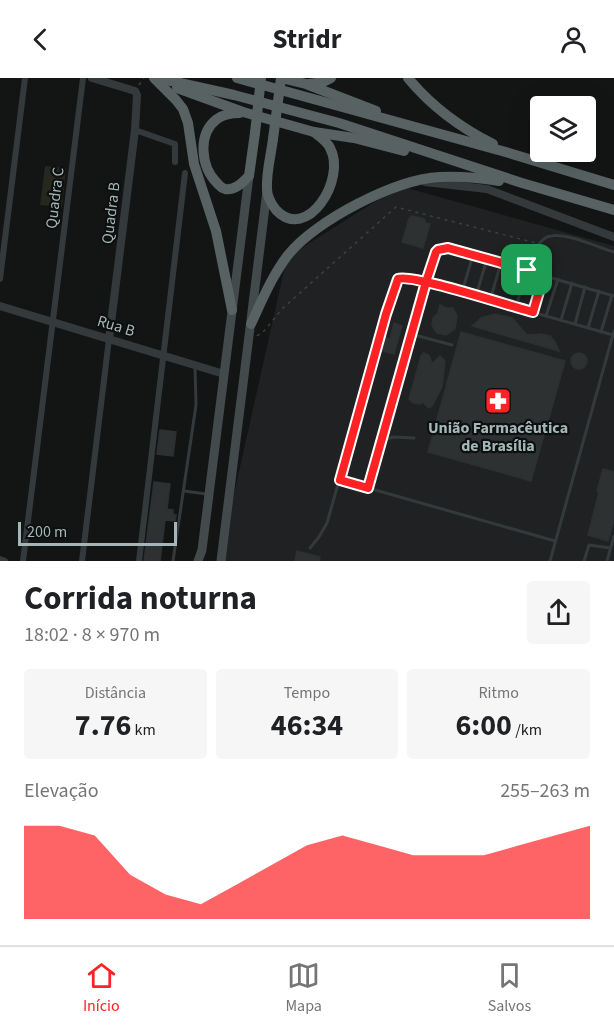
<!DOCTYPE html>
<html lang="pt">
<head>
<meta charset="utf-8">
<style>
  body { margin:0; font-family:"Source Sans 3",sans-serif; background:#f6f6f6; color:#202124; height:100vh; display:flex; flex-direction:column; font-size:22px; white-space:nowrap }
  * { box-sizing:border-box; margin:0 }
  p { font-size:20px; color:#757577 }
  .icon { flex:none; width:33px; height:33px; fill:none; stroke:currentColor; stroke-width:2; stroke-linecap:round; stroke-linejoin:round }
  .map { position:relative; height:483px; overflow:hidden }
  .details { display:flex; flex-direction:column; background:#fff; flex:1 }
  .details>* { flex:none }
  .tools { position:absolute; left:530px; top:18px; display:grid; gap:12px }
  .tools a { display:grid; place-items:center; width:66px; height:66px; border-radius:6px; background:#fff; box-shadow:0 6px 24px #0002; font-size:30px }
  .scale { position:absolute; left:18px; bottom:15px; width:159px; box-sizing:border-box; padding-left:6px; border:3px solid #a4b6b7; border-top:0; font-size:16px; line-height:21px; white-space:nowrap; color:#a4b6b7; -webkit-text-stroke:4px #0e1010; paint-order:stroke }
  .pin { position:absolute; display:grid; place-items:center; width:51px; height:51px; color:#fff; margin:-26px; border-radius:12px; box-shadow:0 3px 9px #0006 }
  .round { display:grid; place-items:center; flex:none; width:63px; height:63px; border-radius:6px; background:#f6f6f6 }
  .summary { display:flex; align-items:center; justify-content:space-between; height:102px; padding:0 24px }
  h1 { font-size:33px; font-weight:700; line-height:45px }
  .metrics { display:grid; grid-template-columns:repeat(3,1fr); gap:9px; height:102px; padding:6px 24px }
  .metrics div { display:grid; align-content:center; border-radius:6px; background:#f6f6f6; text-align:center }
  .metrics b { font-size:30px; font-weight:700 }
  .metrics small { font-size:16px; font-weight:400 }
  .metrics p { font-size:16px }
  .chart { height:168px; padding:12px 24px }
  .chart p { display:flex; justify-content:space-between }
  .chart svg { width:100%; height:108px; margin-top:6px; fill:#fe2224; opacity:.7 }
  header { display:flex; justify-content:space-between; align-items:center; height:78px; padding:0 24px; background:#fff; font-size:27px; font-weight:700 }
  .dock { display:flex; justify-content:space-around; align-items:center; height:84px; border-top:2px solid #e0e0e0; background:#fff; font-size:16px; color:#757577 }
  .dock a { display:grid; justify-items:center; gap:3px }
  .dock .on { color:#fe2224 }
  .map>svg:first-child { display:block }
</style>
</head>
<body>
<header><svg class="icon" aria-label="back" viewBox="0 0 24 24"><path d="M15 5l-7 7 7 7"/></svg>Stridr<svg class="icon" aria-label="person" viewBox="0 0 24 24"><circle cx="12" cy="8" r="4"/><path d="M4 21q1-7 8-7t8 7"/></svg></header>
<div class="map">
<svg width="614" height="483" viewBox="0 0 614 483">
  <rect width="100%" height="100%" fill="#131515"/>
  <path fill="#1f2122" d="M400,108L614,168V483H221L223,465L287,179Z"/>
  <path fill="#24281f" d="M45,88L66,90L62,129L40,127Z"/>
  <g fill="#2e3132" stroke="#2d3032" stroke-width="1.5">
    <path d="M412,138L424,141L426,145L430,146L423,170L402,164L409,141Z"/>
    <path d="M440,227L446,230H453L457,238L455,251L446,257L437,255L432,247L433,240L438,235Z"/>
    <path d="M495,236L512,240L527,257L541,256L550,258L555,264L559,273L472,248L481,240Z"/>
    <path d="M394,245L402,248L394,276L380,272L383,259L390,261Z"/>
    <path d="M461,254L565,283L531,403L428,374Z"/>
    <path d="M424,275L429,277L432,286L440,278L445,283L442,309L432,328L429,330L421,323V326L413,325L409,321L421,278Z"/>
    <circle cx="579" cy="283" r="8"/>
    <path d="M160,352L176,354L173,378L157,376Z"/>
    <path d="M603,391L614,394V442L608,463L588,457L599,414L597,413Z"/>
    <path d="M154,404L170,406L167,431L173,432V437H176L175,443L165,442L160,483H144Z"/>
    <path d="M297,473L320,479L319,483H295Z"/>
  </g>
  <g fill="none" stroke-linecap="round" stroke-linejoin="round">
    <g stroke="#3a4142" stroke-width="1.5" stroke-dasharray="3 4.5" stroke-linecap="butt">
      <path d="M139,7L144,0"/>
      <path d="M257,258L265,252L282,231L396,129L536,165"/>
    </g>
    <g stroke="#343a3b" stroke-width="3">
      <path d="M462,214L473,177"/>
      <path d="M476,218L487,181"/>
      <path d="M490,222L501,185"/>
      <path d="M516,230C521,212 531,160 551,158C568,155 597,169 614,174"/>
      <path d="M533,234L544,197"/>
      <path d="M546,238L558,201"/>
      <path d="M561,242L572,205"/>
      <path d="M575,246L585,209"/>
      <path d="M588,250L599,213"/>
      <path d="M601,254L612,217"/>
      <path d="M411,256L452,267"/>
      <path d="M382,362L394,359L414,360"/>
      <path d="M340,402L555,463"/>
      <path d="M368,410L426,204L438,172L448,170L614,218"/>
      <path d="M184,413L206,416"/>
      <path d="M310,470L319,459L327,445L386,236L398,201L406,200L426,204L613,257"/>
      <path d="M173,483L196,327L195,289"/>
      <path d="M550,483L614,253"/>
      <path d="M584,483L589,467L610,470"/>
      <path d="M607,483L614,458"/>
    </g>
    <g stroke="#343a3b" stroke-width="6">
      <path d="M135,52L175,66V84"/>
      <path d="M0,201L25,0"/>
      <path d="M0,481L5,483"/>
      <path d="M23,483L83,0"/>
      <path d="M82,483L109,261"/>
      <path d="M139,483L185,95"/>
    </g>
    <g stroke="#343a3b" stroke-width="8">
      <path d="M92,0L135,13L137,17L135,52L109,261"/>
      <path d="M425,104L487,111L614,159"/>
      <path d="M0,228L224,296"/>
    </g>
    <g stroke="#424a4b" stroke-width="9">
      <path d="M198,483L202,472L249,98"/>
      <path d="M221,483L267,113"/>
    </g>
    <g stroke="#586263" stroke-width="10">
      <path d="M154,0L176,22L183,31L188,45L194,86L216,153L232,232"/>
      <path d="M158,0L234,17L339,45L522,105L614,132"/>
      <path d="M237,0L509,75L614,107"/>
      <path d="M281,0L306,6L376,33"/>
      <path d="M408,0C432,29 459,49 493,66"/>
      <path d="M309,6L323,4L331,0"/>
      <path d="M177,10L243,34L314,54L354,60L404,73"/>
      <path d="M240,35C232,35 224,36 217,41C197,56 201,89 217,105C220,108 221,110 225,111C235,113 243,104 249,98L255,55"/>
      <path d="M273,61C271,77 266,95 267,111C267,118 272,127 276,132C307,165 347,101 330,70C327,63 320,59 314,54"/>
      <path d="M251,246C262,222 272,198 288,177C315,143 395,101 440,99C459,98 480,100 499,103"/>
    </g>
    <g stroke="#586263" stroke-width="10">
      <path d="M255,55L261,0"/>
      <path d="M273,61L281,0"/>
    </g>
  </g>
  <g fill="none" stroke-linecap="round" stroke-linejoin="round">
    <defs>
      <path id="route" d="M527,192L448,170L438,172L436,174L426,204L368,410L340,402L386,236L398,201C411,195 512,229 533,234L544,197L527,192"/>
    </defs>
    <use href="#route" stroke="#fff" stroke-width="12"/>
    <use href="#route" stroke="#fe2224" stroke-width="8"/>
  </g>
  <defs>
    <symbol id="pharmacy-square" viewBox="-11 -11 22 22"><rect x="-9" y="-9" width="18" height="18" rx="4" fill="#fe2224" stroke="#0e1010"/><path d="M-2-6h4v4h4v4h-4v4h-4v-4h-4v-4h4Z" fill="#fff"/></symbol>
  </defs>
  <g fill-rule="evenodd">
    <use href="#pharmacy-square" x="483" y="308" width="30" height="30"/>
  </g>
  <g text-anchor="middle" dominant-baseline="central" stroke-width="4.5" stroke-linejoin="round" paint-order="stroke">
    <g font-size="16" fill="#a4b6b7" stroke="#0e1010">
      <text transform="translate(55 120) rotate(-83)">Quadra C</text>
      <text transform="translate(111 135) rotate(-83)">Quadra B</text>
      <text transform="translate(116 248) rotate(17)">Rua B</text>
    </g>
    <g font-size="16" font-weight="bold" fill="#a4b6b7" stroke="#0e1010">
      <text x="498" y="350">União Farmacêutica<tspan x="498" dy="18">de Brasília</tspan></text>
    </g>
  </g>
</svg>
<div class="tools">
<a><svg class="icon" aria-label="layers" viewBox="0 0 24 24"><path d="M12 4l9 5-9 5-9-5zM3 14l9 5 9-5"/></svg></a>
</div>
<div class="scale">200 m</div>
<div class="pin" style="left:527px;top:192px;background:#1e9e55"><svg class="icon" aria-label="arrive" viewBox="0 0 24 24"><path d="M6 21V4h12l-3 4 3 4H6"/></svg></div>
</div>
<section class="details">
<div class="summary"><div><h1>Corrida noturna</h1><p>18:02 · 8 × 970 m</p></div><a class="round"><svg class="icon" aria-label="share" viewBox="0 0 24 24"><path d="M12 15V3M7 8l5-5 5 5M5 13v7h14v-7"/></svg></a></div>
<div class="metrics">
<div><p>Distância</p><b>7.76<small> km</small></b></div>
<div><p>Tempo</p><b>46:34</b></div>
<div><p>Ritmo</p><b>6:00<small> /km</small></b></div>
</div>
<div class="chart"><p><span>Elevação</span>255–263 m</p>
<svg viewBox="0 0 160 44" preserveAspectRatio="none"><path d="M0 44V6L10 6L20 10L30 26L40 34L50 38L60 30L70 22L80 14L90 10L100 14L110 18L120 18L130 18L140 14L150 10L160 6V44z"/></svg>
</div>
</section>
<nav class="dock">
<a class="on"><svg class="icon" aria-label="home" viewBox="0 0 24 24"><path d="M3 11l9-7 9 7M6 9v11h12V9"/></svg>Início</a>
<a><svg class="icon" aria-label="map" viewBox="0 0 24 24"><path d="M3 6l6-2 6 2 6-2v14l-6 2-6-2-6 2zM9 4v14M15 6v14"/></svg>Mapa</a>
<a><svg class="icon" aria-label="saved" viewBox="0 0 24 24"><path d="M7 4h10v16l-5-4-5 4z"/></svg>Salvos</a>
</nav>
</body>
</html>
